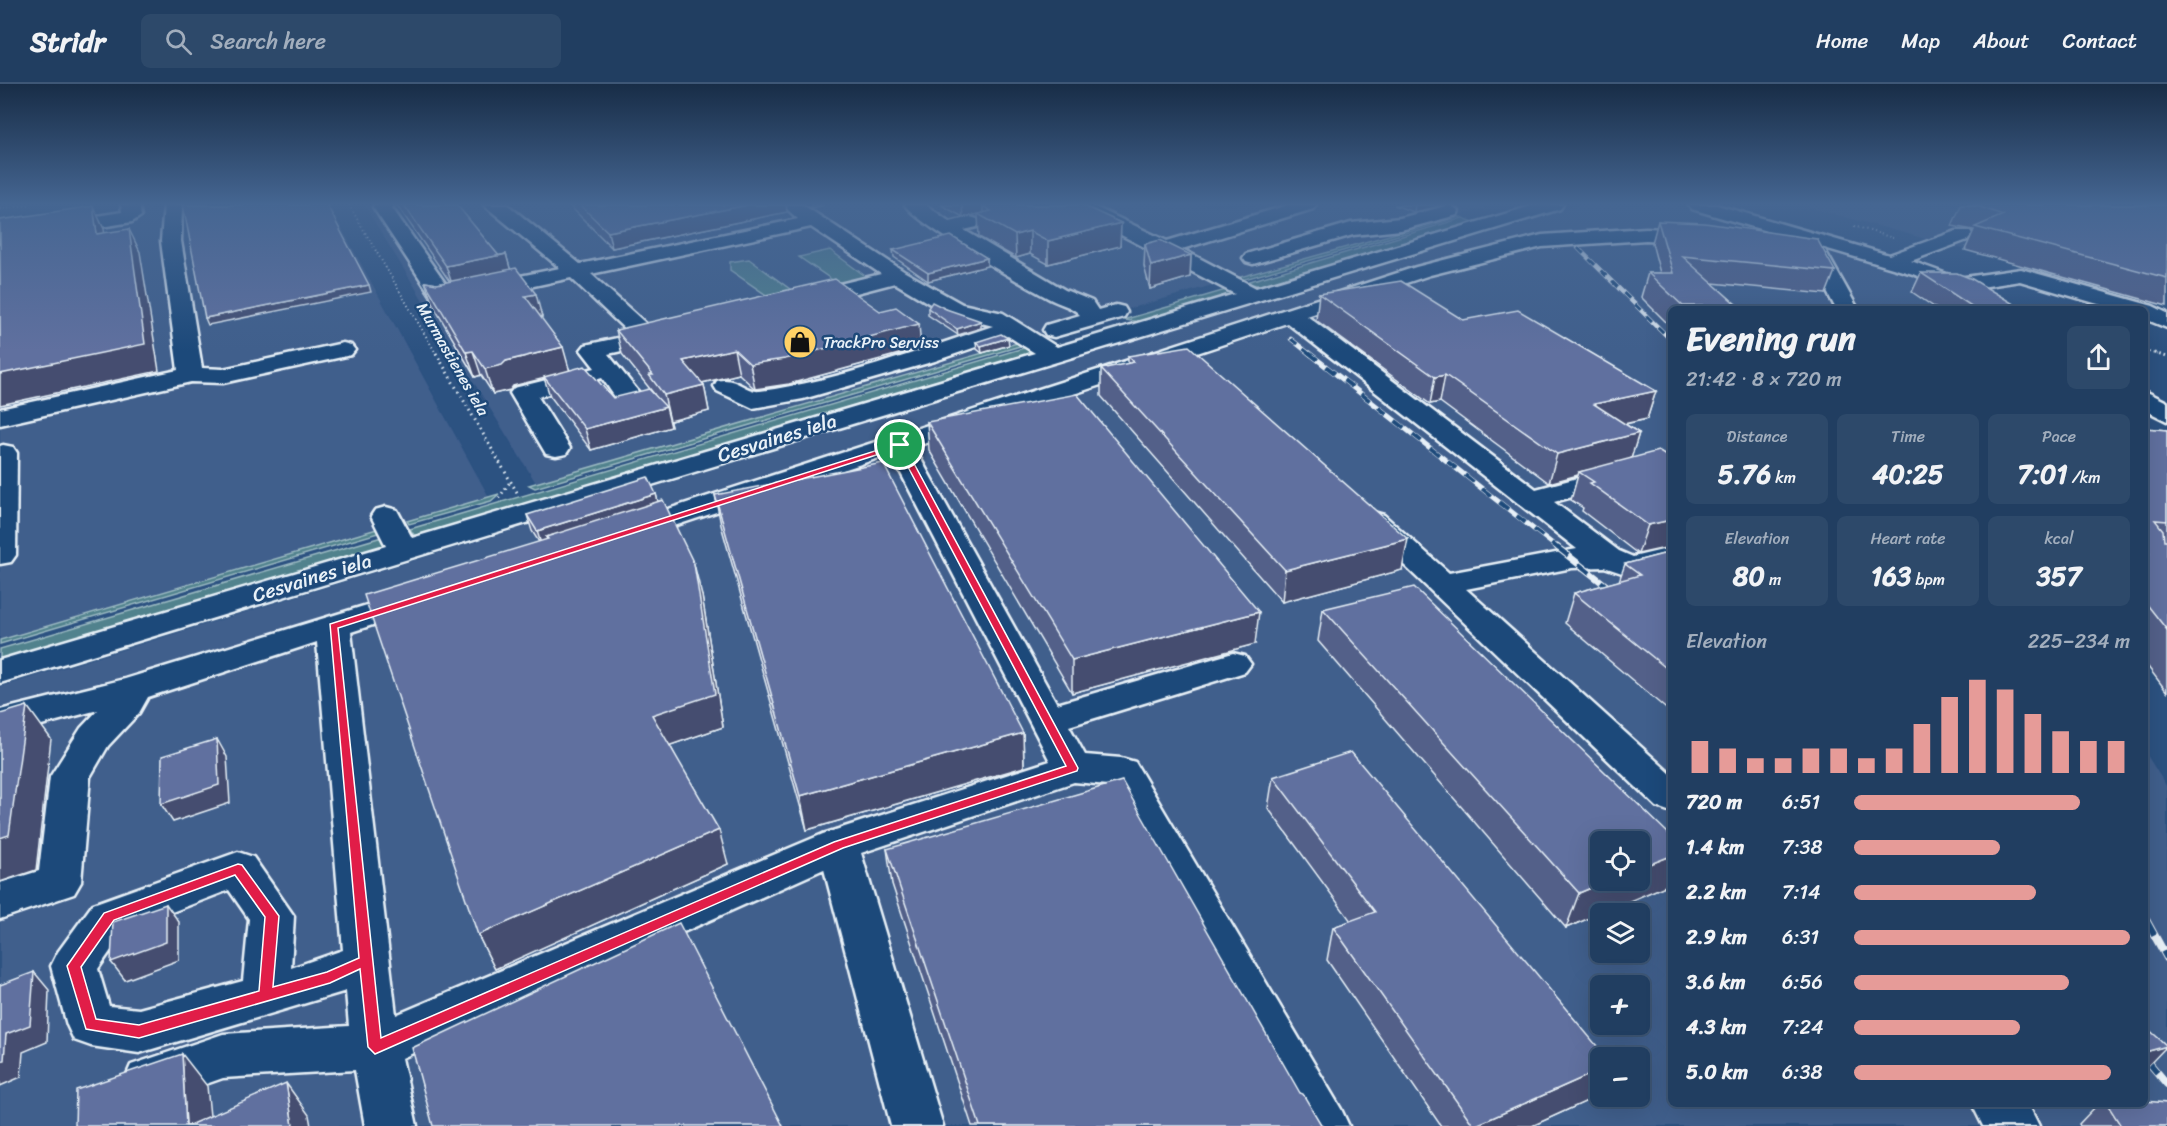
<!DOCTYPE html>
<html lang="en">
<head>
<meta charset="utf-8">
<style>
  body { margin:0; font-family:Sriracha,sans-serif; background:#2d496a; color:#f1f3f6; height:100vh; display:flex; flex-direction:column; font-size:22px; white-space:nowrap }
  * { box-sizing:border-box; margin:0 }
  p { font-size:20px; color:#a2aebd }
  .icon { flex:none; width:33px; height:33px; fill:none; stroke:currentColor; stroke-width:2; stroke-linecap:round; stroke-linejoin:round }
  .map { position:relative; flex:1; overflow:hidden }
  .panel { position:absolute; left:1668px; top:222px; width:480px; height:801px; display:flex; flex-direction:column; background:#213e61; border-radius:9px; box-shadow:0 6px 24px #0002,0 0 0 2px #3e5776 }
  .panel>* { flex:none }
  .fabs { position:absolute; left:1590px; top:747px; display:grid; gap:12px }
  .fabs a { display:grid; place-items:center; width:60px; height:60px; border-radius:9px; background:#213e61; box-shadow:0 6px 24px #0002,0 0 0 2px #3e5776; font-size:30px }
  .pin { position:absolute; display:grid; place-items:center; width:51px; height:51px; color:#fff; margin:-26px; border:3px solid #fff; border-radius:50%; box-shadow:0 2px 6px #0007 }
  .round { display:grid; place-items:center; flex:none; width:63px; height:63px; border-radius:9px; background:#2d496a }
  .summary { display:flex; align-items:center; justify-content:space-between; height:102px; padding:0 18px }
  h1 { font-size:33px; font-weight:700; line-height:45px }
  .figures { display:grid; grid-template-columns:repeat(3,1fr); gap:9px; height:102px; padding:6px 18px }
  .figures div { display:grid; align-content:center; border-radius:9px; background:#2d496a; text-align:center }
  .figures b { font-size:26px; font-weight:700 }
  .figures small { font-size:16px; font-weight:400 }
  .figures p { font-size:16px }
  .chart { height:168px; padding:12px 18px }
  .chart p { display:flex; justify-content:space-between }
  .chart svg { width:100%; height:108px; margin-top:6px; stroke:#e69b98; stroke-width:6 }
  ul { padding:0 18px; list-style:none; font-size:20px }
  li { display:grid; grid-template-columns:96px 72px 1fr; align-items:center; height:45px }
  li i { height:15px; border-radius:8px; background:#e69b98 }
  header { display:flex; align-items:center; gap:36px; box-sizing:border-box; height:84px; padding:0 30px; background:#213e61; border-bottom:2px solid #3e5776 }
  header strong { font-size:28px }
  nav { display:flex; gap:33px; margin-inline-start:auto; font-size:21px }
  .search { width:420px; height:54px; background:#2d496a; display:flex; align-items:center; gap:15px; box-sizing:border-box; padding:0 21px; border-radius:9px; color:#a2aebd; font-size:22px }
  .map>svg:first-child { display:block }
</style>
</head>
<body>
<header>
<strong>Stridr</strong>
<div class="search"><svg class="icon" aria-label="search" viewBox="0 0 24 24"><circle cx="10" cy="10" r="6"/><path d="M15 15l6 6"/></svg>Search here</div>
<nav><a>Home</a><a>Map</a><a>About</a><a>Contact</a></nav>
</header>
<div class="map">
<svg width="2167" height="1042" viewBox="0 0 2167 1042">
  <rect width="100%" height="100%" fill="#2c5281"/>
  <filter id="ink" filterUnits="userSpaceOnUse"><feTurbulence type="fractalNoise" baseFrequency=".0167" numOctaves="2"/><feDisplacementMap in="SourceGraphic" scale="12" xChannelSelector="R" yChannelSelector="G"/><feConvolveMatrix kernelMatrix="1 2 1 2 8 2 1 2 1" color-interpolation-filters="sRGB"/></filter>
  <g filter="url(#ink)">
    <g fill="#3f5e8c" fill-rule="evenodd">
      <path d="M186,121H329L489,413L0,556V147L149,123L151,126Z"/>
      <path d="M364,121H1496L1043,249L1020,258L536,399Z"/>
      <path d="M1578,121H1676L1943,202L1981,225H1671V1020H2145V668L2167,703V1042H0V603ZM1600,758H1640V796H1600ZM1600,830H1640V868H1600ZM1600,902H1640V940H1600ZM1600,974H1640V1012H1600Z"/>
      <path d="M1800,121H2167V222L1952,162Z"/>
    </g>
    <g fill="#51828d" stroke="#9cbac2" stroke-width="1.5">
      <path d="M1457,132L1461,133L1238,197L1233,195Z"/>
      <path d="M1463,134L1476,139L1266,202L1243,199Z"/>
      <path d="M830,166L868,194L844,199L834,197L799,173Z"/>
      <path d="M749,175L798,211L775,217L730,186V178Z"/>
      <path d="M1229,205L1236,210L1144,238L1123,236Z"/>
      <path d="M1024,257L1020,262L535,404L529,401Z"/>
      <path d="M1027,263L1032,266L1022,274L423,453L414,451L410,445Z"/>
      <path d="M499,410L491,417L409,440L407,437Z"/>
      <path d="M377,445L378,449L0,560V556Z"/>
      <path d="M382,453L386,460L380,465L0,578V565Z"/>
    </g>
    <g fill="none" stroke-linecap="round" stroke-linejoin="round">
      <defs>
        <g id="minor">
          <path d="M121,121H139L141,132L132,138L0,159V147L122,128Z"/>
          <path d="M164,121H182L181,157L202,284L223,285L343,259L351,261L355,266L351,271L223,299L191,298L0,341V325L178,286L161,157Z"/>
          <path d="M374,121H394L392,124L450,206L560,184L484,121H508L580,180L798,135L786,124L788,121H803L905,188L962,220L1003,229L1057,263L1235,210L1071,125L1068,121H1091L1167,157L1288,121H1316L1313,125L1182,165L1256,204L1535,121H1563L1560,125L0,599V576L386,462L371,432L375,426L386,423L397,426L412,454L1035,269L1008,252L935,277L803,315L753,324L717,307L714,302L717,297C737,292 745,309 760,307C839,297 917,267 993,242L947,230L895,199L806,222L798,220L795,215L798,210L881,190L811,143L591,190L653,246H671L675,251L671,256L608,270L649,321L645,326C623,332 614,310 602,294L538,313L570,364L566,370L556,372L546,370L510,309L514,304L595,284L581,266L585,261L631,251L571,194L444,221L436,219L373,123Z"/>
          <path d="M905,121H926L950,138L970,133L977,135L979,139L977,143L964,146L1065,206L1092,217L1098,226L1116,221L1124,223L1127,228L1124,233L1054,253L1046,251L1043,246L1046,241L1080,231C1073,222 1058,220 1048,214C1022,200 917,140 905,121Z"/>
          <path d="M1450,121L1459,127L1457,131L1401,146L1353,151L1253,180L1246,178L1243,174L1246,170L1351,139L1400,134Z"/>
          <path d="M1689,121H1717L1889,171L1956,147H1970L1973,151L1970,155L1911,177L1958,194L2021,185L2028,187L2153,222L2167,229V244L2145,235V225H2115L2020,197L1981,203L2013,225H1986L1964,212L1913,190L1692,125Z"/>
          <path d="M1646,144L1700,147L1710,153L1700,159L1646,156L1542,163L1430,191L1307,232L1536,405L1653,374L1671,381V403L1661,400L1649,392L1554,418L1619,467L1633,473L1671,464V482L1631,492L1604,483L1572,484L1466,505L1671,690V728L1657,723L1358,437L1362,431L1373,428L1384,431L1449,489L1577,465L1287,239L914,363L1057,620L1233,569L1245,572L1251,580L1245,588L1069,642L1085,671L1121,674L1135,678L1341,1025L1349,1042H1295L1108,701L1074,698L861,769L943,1042H891L824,785L402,974L417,1042H365L355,986L223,994L149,1020L131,1013L124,997L131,981L223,950L349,942L346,907L139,969L91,962L74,956L67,941L51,882L58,868L93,820L238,768L253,773L294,832L291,884L343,866L317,558L148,613L139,629L108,662L90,693L81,798L74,810L0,835V799L39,787L50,693L81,644L98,626L0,652V626L125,595L413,507L425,510L429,517L425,524L351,548L396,931L823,750L1050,677L891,370L641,453L630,456L619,453L615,447L619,441L1416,183L1542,151ZM229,806L249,835L243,897L139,925L109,922L98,885L125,846Z"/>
          <path d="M1801,161L1825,166L1858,225H1836L1810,175L1794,171L1791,167L1794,163Z"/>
          <path d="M2145,307L2167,318V337L2145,326Z"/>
          <path d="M3,361L13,363L17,369L16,471L11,478L0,480V362Z"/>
          <path d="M1972,1020H2028L2039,1042H1983Z"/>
        </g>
      </defs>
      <use href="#minor" stroke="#e8f1f8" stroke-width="5"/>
      <g stroke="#e8f1f8" stroke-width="2" stroke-dasharray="1 3" stroke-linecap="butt">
        <path d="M349,121L437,271"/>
        <path d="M0,125L29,121"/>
        <path d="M1854,142L1893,154"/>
        <path d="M2145,267L2159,271"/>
      </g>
      <g stroke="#e8f1f8" stroke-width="3" stroke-dasharray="1.5 4" stroke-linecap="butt">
        <path d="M436,269L518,410"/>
        <path d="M2154,269L2167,273"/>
        <path d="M499,414L510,398"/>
      </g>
      <use href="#minor" fill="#1f4a7a" fill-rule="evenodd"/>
      <defs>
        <g id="rail-far3">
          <path d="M1578,164L1671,256"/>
          <path d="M1291,255L1311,271"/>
        </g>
        <path id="rail-far2" d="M1309,269L1559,465"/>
        <path id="rail-far1" d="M1557,463L1617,510"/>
        <g id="rail">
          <path d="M2145,834L2167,874"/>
          <path d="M2145,974L2167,1000"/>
        </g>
      </defs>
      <use href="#rail-far3" stroke="#e8f1f8" stroke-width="4.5"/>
      <use href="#rail-far2" stroke="#e8f1f8" stroke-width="5"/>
      <use href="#rail-far1" stroke="#e8f1f8" stroke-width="7"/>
      <use href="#rail" stroke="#e8f1f8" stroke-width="8"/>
      <use href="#rail-far3" stroke="#1f4a7a" stroke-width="3" stroke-dasharray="8" stroke-linecap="butt"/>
      <use href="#rail-far2" stroke="#1f4a7a" stroke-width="4" stroke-dasharray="11" stroke-linecap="butt"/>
      <use href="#rail-far1" stroke="#1f4a7a" stroke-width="4.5" stroke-dasharray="14" stroke-linecap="butt"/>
      <use href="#rail" stroke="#1f4a7a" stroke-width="6" stroke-dasharray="19" stroke-linecap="butt"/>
    </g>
    <g fill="#536089" stroke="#e8f1f8" stroke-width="1.5">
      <path d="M397,121H457L499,172L506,170L510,185L542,233L541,234L570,286L613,314L654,310L622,270L616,246L921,264L789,300L755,305L739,290L702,299L704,301L709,327L670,337L669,334L671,343L591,366L550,312L544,294L513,302L510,306L493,310L481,291L475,293L433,221L425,198L437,200L450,198Z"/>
      <path d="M569,121H786L787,128L612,164Z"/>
      <path d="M941,121H1082L1121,139L1120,162L1048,180L1030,170L1016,174L979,153L978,130L963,133Z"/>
      <path d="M1394,121H1444L1414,128Z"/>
      <path d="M1961,121H2167V222L1965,166L1974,146L1952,142Z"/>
      <path d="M1658,137L1835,187L1826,210L1712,199L1738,222L1737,225H1671V243L1641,213L1648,189H1660L1652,159Z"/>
      <path d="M1145,160L1191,171L1190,193L1150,205L1144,182Z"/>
      <path d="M893,166L987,174V182L928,197L894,173Z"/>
      <path d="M1921,189L2022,225H1937L1912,208Z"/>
      <path d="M1319,210L1463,236L1656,307L1647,335L1625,340L1639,349L1631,374L1671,375V629L1565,539L1574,509L1619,497L1625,480L1667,469L1670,463L1638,470L1582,427L1583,424L1571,416L1578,391L1549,399L1440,318L1430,320L1316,236Z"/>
      <path d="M928,224L946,225L981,244L958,251L928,231Z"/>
      <path d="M976,258L1009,261L982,269L977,265Z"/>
      <path d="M1128,272L1402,486L1282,518L1101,312V285L1128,280Z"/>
      <path d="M927,338L1255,560L1072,609L929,366Z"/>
      <path d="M2145,344L2167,346V608L2145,579Z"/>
      <path d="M656,410L658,418L702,512L723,643L670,661L728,780L495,885L478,851L539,458L532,447L527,431Z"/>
      <path d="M715,411L1023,649L1024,683L807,746L721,441Z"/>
      <path d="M1323,525L1671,752V797L1670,800L1566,844L1318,557Z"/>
      <path d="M1273,693L1600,974V1008L1598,1012L1532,1042H1441L1327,876L1333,843L1351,837L1268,724Z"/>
      <path d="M887,765L1300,1009L1322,1042H972L892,800Z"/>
      <path d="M2098,1020H2145L2167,1042H2080L2079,1040Z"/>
    </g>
    <g fill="#444e6f" stroke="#e8f1f8" stroke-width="1.5">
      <path d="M748,121H786L787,128L612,164L608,148Z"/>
      <path d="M811,121H824L811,124Z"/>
      <path d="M962,121H1011L983,122V129L963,133Z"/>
      <path d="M1415,121H1444L1414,128Z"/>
      <path d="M93,122L104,145L108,174L97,150Z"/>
      <path d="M1121,139L1120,162L1048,180V157Z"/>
      <path d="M129,145L140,168L159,287L0,321V290Z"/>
      <path d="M1030,147V170L1016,174L1015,151Z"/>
      <path d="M506,170L512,191L453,203L446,182Z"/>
      <path d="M1191,171L1190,193L1150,205L1151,182Z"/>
      <path d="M987,174V182L928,197V189Z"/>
      <path d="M369,201L371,208L208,241L205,234Z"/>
      <path d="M536,210L542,233L532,236L525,212Z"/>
      <path d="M981,237V244L958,251L957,245Z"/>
      <path d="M919,240L921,264L789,300L755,305L750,280Z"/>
      <path d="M1008,254L1009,261L982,269L981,262Z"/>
      <path d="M563,263L570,288L513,302L510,306L493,310L485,285L506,277Z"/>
      <path d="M734,265L739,290L689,302L683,277Z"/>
      <path d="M473,267L481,291L475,293L466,268Z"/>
      <path d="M1445,291L1440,318L1430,320L1435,293Z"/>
      <path d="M704,301L709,327L670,337L664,311Z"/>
      <path d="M1656,307L1647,335L1586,348L1594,320Z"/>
      <path d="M666,323L671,343L591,366L585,345Z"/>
      <path d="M1639,349L1630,378L1579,388L1578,391L1549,399L1557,370Z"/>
      <path d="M656,410L660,425L546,453L549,461L542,463L537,447Z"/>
      <path d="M1671,436V459L1670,463L1638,470L1648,441Z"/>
      <path d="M1408,455L1402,486L1282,518L1285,486Z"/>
      <path d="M694,480L702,512L723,643L662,664L652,631Z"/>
      <path d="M1259,528L1255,560L1072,609V576Z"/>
      <path d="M27,622L51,655L36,786L0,798V754Z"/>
      <path d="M1023,649L1024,683L807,746L800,712Z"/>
      <path d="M217,655L227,673L230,719L173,738L161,720Z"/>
      <path d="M719,746L728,780L495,885L478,851Z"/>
      <path d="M1671,772V797L1670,800L1566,844L1579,809L1610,796H1640V784Z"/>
      <path d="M166,820L179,838V876L125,896L111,878Z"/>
      <path d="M34,888L49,906L47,958L23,968L21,993L0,1002V977L6,950Z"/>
      <path d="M2167,962L2145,985V968Z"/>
      <path d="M182,970L207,1002L211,1042H186Z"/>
      <path d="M1600,986V1008L1598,1012L1532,1042H1474Z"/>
      <path d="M286,999L309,1031L311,1042H293Z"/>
    </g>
    <g fill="#61709f" stroke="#e8f1f8" stroke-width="1.5">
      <path d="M183,121H327L369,201L205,234Z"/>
      <path d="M404,121H457L499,172L506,170L446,182Z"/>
      <path d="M580,121H748L608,148Z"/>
      <path d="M988,121H1082L1121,139L1048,157L1030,147L1015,151L978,130L991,127L983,122Z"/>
      <path d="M1966,121H2167V194L1975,143L2003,131L1980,123Z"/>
      <path d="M93,122L97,150L129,145L145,260L0,290V136Z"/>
      <path d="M1658,137L1705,139L1817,155L1835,187L1682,172L1738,222H1683L1648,189H1673Z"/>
      <path d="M951,152L987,174L928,189L893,166Z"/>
      <path d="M1160,156L1191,171L1151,182L1145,160Z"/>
      <path d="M516,184L536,210L525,212L563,263L506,277L502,281L485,285L473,267L466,268L425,198L437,200Z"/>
      <path d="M1921,189H1957L1972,195L2022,225H1927H1976Z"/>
      <path d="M835,195L880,227L896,223L919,240L785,275L750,280L734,265L683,277L704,301L664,311L649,291H653L616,246Z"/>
      <path d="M1401,197L1463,236L1518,226L1656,307L1594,320L1639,349L1557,370L1445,291L1435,293L1319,210Z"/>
      <path d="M932,218L946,225L981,237L957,245L928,224Z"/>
      <path d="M1001,250L1008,254L981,262L976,258Z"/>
      <path d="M1189,262L1408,455L1285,486L1101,285L1134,278L1128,272Z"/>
      <path d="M585,282L613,314L649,305L666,323L585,345L544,293Z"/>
      <path d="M1077,310L1259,528L1072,576L927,338Z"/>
      <path d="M2145,344L2167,346V437L2155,436L2163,446L2164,457H2167V546L2145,518V467L2149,468L2145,463Z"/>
      <path d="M1658,367L1671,375V436L1648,441L1590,399L1594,398L1579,388Z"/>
      <path d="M883,379L1023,649L800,712L715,411Z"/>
      <path d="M648,393L656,410L537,447L527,431Z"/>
      <path d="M663,416L694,480L715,610L652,631L719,746L478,851L364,511L548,455L546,453Z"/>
      <path d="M1671,468V588L1574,509L1640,491L1625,480Z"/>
      <path d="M1414,503L1671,752V772L1640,784V758H1600V796H1610L1579,809L1323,525Z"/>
      <path d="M27,622L9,751L0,754V630Z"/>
      <path d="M217,655L219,701L161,720L162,672Z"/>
      <path d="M1351,668L1607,974H1600V986L1474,1042L1333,843L1375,828L1273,693Z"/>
      <path d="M1122,697L1300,1009L1303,1010L1322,1042H980L887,765Z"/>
      <path d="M166,820V858L111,878L113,838Z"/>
      <path d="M679,839L783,1042H433L412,964Z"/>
      <path d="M34,888L30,941L6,950L4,976L0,977V901Z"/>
      <path d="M2145,942L2167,962L2145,968Z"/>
      <path d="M182,970L186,1042H75L76,1006Z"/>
      <path d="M286,999L293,1042H187Z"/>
      <path d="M2145,1017L2167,1019V1042H2121L2107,1020H2145Z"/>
    </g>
  </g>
  <linearGradient id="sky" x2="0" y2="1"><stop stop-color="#182d47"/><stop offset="0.45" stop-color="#456692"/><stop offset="1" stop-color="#456692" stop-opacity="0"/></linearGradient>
  <rect width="2167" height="267" fill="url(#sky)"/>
  <path fill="#e11d48" stroke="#fff" stroke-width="1.5" fill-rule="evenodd" d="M900,359L904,361L1078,684L1077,687L843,764L375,970L368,963L360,885L330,899L139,954L86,945L67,882L104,829L238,780L242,781L279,832L273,903L327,888L359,874L330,540ZM898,364L1066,682L834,758L381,954L338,544ZM235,791L265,833L259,907L139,941L96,935L81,883L114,836Z"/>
  <defs>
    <symbol id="shop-disc" viewBox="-11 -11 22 22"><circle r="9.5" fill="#ffd166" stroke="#1f4a7a"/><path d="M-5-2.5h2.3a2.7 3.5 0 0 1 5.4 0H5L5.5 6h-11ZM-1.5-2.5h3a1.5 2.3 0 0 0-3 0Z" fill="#111"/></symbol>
  </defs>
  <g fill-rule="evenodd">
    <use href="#shop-disc" x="781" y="239" width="38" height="38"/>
  </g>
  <g text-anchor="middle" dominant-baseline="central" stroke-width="5" stroke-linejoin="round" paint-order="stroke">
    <g font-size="16" fill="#e8f1f8" stroke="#1f4a7a" text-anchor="start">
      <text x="823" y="258">TrackPro Serviss</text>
    </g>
    <g font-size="16" fill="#e8f1f8" stroke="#1f4a7a">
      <text transform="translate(453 275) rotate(60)">Murmastienes iela</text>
    </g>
    <g font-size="20" fill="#e8f1f8" stroke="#1f4a7a">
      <text transform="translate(777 354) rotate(-17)">Cesvaines iela</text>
      <text transform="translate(312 494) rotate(-17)">Cesvaines iela</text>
    </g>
  </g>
</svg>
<div class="fabs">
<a><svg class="icon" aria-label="locate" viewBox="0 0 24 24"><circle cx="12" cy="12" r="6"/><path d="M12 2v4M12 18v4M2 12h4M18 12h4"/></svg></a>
<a><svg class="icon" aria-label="layers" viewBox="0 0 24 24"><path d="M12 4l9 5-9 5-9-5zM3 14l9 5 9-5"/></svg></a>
<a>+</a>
<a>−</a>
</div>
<div class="pin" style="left:900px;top:361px;background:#1e9e55"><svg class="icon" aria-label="arrive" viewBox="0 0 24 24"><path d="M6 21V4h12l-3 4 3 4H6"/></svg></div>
<section class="panel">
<div class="summary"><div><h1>Evening run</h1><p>21:42 · 8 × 720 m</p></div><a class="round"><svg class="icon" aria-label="share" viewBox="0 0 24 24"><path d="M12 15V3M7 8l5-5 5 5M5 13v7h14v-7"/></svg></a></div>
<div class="figures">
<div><p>Distance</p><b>5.76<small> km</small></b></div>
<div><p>Time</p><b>40:25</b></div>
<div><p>Pace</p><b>7:01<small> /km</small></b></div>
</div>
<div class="figures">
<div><p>Elevation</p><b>80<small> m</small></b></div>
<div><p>Heart rate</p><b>163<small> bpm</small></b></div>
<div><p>kcal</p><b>357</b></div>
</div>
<div class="chart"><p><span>Elevation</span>225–234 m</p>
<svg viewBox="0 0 160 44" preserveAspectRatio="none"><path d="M5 44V31M15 44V34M25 44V38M35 44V38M45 44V34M55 44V34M65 44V38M75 44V34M85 44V24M95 44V13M105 44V6M115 44V10M125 44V20M135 44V27M145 44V31M155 44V31"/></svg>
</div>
<ul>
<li><b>720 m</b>6:51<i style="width:82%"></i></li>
<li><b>1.4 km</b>7:38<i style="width:53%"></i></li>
<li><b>2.2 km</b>7:14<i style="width:66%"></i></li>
<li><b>2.9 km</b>6:31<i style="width:100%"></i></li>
<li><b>3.6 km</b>6:56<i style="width:78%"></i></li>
<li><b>4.3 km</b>7:24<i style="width:60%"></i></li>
<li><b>5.0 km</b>6:38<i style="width:93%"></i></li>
</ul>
</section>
</div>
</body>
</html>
